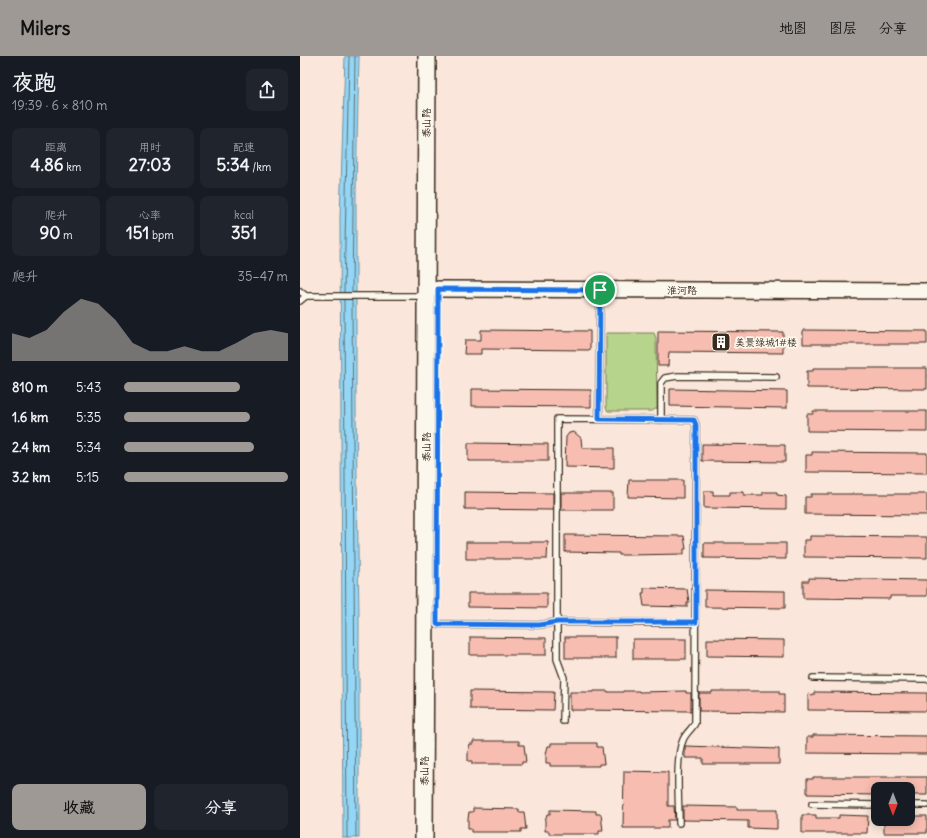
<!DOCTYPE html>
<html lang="zh">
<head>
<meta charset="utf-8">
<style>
  body { margin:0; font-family:Delius,"LXGW WenKai TC",sans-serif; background:#20242c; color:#f1f3f6; height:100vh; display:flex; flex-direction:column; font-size:15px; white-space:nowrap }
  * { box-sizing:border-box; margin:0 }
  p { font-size:13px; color:#9ea1a6 }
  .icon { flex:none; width:22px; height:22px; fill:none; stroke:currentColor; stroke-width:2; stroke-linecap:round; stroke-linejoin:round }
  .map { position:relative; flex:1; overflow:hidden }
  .drawer { display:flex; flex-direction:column; background:#171b24; width:300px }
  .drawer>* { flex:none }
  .needle { width:26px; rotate:180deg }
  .fabs { position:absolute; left:571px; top:726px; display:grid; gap:8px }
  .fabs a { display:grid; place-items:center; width:44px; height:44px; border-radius:8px; background:#171b24; box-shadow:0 2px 10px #0003; font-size:20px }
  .pin { position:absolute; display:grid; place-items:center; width:34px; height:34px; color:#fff; margin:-17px; border:2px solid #fff; border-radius:50%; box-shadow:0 1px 4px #0007 }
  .round { display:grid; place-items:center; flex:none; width:42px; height:42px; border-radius:8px; background:#20242c }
  .summary { display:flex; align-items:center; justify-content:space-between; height:68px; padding:0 12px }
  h1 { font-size:22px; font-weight:700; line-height:30px }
  .stats { display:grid; grid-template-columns:repeat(3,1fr); gap:6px; height:68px; padding:4px 12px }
  .stats div { display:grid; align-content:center; border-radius:8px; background:#20242c; text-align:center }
  .stats b { font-size:17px; font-weight:700 }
  .stats small { font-size:11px; font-weight:400 }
  .stats p { font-size:11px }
  .chart { height:112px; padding:8px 12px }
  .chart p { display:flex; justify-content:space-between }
  .chart svg { width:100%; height:72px; margin-top:4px; fill:#9f9995; opacity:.7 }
  .cta { display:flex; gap:8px; margin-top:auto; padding:8px 12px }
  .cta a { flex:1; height:46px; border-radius:8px; background:#9f9995; color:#111; font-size:16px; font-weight:700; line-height:46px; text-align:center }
  .cta a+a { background:#20242c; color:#f1f3f6 }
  ul { padding:0 12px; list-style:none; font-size:13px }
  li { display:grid; grid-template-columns:64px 48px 1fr; align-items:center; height:30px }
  li i { height:10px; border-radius:5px; background:#9f9995 }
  header { display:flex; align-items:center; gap:24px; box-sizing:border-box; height:56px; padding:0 20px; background:#9f9995; color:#111 }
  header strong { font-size:19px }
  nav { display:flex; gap:22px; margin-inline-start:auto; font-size:14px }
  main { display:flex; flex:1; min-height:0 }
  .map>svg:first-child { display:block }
</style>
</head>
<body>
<header>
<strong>Milers</strong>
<nav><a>地图</a><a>图层</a><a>分享</a></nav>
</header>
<main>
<section class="drawer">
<div class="summary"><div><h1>夜跑</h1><p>19:39 · 6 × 810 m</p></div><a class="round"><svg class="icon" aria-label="share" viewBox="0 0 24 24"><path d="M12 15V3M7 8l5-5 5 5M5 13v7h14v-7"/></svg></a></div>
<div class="stats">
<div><p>距离</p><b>4.86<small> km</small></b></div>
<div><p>用时</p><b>27:03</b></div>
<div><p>配速</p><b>5:34<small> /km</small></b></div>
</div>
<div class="stats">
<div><p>爬升</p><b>90<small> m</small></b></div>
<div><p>心率</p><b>151<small> bpm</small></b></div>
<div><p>kcal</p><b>351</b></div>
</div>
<div class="chart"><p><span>爬升</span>35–47 m</p>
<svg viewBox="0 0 160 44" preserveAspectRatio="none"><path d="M0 44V27L10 30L20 25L30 14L40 6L50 9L60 19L70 33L80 38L90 38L100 35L110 38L120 38L130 33L140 27L150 25L160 27V44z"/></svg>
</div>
<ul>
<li><b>810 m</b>5:43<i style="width:71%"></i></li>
<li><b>1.6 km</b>5:35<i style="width:77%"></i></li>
<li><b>2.4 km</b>5:34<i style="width:79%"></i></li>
<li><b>3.2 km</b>5:15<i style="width:100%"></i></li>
</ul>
<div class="cta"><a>收藏</a><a>分享</a></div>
</section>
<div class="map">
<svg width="627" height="782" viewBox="0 0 627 782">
  <rect width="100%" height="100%" fill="#fae6da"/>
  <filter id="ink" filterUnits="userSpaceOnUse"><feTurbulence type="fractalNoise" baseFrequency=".025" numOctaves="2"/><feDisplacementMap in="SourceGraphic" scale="8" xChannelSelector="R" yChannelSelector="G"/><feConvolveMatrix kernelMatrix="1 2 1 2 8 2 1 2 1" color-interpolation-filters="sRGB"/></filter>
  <g filter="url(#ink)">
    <path fill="#b7d48c" stroke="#797f55" d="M306,277H354L356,282L357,352L352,355H308L306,352Z"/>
    <path fill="#94d6f5" stroke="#70919f" d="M45,0H59L56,134V352L59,562V782H43L40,163Z"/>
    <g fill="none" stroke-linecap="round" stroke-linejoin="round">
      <g stroke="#5f6f74" stroke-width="1">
        <path d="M44,236L49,0"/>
        <path d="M52,236L55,0"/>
        <path d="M44,244L47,782"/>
        <path d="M52,244L56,782"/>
      </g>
    </g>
    <g fill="#f7bdb0" stroke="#3b2a1e">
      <path d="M181,274L290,275V294L181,293V298H164L165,284H181Z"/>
      <path d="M503,274L627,275V288H503Z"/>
      <path d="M358,275L483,276V297L369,296L368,310H358Z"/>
      <path d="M513,312H627V333L507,332V315H513Z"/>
      <path d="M172,333L291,334V351L172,350Z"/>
      <path d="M370,333L487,335V352L370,350Z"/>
      <path d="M513,355H627V376L507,375V358H513Z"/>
      <path d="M274,376L281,382L282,392H314V412L265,411L266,381L269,377Z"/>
      <path d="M168,387L248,388V405H168Z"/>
      <path d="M402,388L485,389V406L402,405Z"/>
      <path d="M512,396L627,397V417L506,416V399H512Z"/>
      <path d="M329,424H383V442L328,441Z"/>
      <path d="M404,435H413V439H430V436H444V439H463V436H477V439L486,440V453L404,452Z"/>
      <path d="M165,436L253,437V454L165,453Z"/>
      <rect x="261" y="437" width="52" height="17"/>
      <path d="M511,438H627V459L505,458V441H511Z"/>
      <path d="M265,479L384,480L386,493H384V498L328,499H319V497L265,496Z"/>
      <path d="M510,480L627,481V502L504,501V484H510Z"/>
      <path d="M166,486H248L247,503H166Z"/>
      <path d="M404,487H486V503L404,502Z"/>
      <path d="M509,522L627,524V540H590V543L503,542V525H509Z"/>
      <path d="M344,532L387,533L389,546H387V551L344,550L342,537H344Z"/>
      <path d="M405,534L485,535V552L405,551Z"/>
      <path d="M168,537H247V552L168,551Z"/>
      <path d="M170,581L246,582V599H170Z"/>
      <rect x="265" y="581" width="51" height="21"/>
      <rect x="333" y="583" width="53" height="20"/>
      <path d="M407,583L484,584V601L407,600Z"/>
      <path d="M170,635L254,636L253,654L170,653Z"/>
      <path d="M294,635H308V636H323V635H339V636L386,635V637H391V655L270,654V636H294Z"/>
      <path d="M412,635H479V638H484V656L399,655V637H412Z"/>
      <path d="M514,636L627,637V655L508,654V638L514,639Z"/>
      <path d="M513,679L627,680V698L507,697V681H513Z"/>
      <path d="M173,685H219V689H224L226,706H222V708H172V705H168V696L170,688H173Z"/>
      <path d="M251,687H297V691H302L304,708H299V710H250V707H246V698L248,690H251Z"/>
      <path d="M385,690L479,693V708H403V702H385Z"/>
      <path d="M324,715L368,716V750H374L375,764H368V772H323Z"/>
      <path d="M513,721H627V739H608V733H578V739L507,738V723H513Z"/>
      <path d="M383,750L437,751V754H477V773L448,772V765L383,764Z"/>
      <path d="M173,752L219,753V756H224L226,773H221V776H171V773H168V763L169,756H173Z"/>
      <path d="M250,754L296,755V758H301L303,775H299V778H249V775H245V765L247,758H250Z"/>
      <path d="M502,759H516V762H539V759L568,760L567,777H502Z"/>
      <path d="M608,760H627V777H584V763H608Z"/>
    </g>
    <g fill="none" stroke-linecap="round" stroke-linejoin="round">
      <defs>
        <g id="lane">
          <path d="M0,235L6,240"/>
          <path d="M0,245L6,240H124"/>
          <path d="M299,363L300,234"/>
          <path d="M361,364V327L365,322L377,320L476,321"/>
          <path d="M137,568L239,569L257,566L396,567"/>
          <path d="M513,622L627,623"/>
          <path d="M263,665L264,622L257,603V363L394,364L396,369L395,667C392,673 385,678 383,684C375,701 379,747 379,767"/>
          <path d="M512,748L578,749"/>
          <path d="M608,749H627"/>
        </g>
        <path id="secondary" d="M138,233L627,235"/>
        <path id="primary" d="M124,782L127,0"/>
      </defs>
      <use href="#lane" stroke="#3b2a1e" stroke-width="8"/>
      <use href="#secondary" stroke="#3b2a1e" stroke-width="18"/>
      <use href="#primary" stroke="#3b2a1e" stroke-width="20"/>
      <use href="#lane" stroke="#fbf7ec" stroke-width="5.5"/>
      <use href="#secondary" stroke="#fbf7ec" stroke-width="15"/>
      <use href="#primary" stroke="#fbf7ec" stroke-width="17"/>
    </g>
  </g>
  <g fill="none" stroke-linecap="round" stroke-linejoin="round" filter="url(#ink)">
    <defs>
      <path id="route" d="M138,233L300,234L299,363L394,364L396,369V566H257L239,569L137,568Z"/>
    </defs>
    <use href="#route" stroke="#fff" stroke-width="8"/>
    <use href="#route" stroke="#1a73e8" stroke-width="5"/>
  </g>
  <defs>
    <symbol id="building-square" viewBox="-11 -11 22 22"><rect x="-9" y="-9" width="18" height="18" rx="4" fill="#3b2a1e" stroke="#fbf7ec"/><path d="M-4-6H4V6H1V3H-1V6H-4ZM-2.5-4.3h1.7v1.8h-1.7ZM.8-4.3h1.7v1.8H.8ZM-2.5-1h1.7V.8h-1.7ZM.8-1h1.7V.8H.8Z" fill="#fff"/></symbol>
  </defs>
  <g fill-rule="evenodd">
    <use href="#building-square" x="410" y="275" width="22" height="22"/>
  </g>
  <g text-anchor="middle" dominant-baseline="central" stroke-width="3.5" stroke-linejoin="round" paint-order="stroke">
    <g font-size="10" fill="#3b2a1e" stroke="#fbf7ec">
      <text transform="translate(126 67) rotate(-90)">泰山路</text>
      <text x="382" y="234">淮河路</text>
      <text transform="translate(126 391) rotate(-90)">泰山路</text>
      <text transform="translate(124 715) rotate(-90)">泰山路</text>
    </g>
    <g font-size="10" fill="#3b2a1e" stroke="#fbf7ec" text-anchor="start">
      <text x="435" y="286">美景绿城1#楼</text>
    </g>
  </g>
</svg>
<div class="fabs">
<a><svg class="needle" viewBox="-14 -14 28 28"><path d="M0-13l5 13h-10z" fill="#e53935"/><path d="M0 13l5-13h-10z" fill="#9ea1a6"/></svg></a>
</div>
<div class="pin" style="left:300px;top:234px;background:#1e9e55"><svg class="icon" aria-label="arrive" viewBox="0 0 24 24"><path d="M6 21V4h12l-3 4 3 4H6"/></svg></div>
</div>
</main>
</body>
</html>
